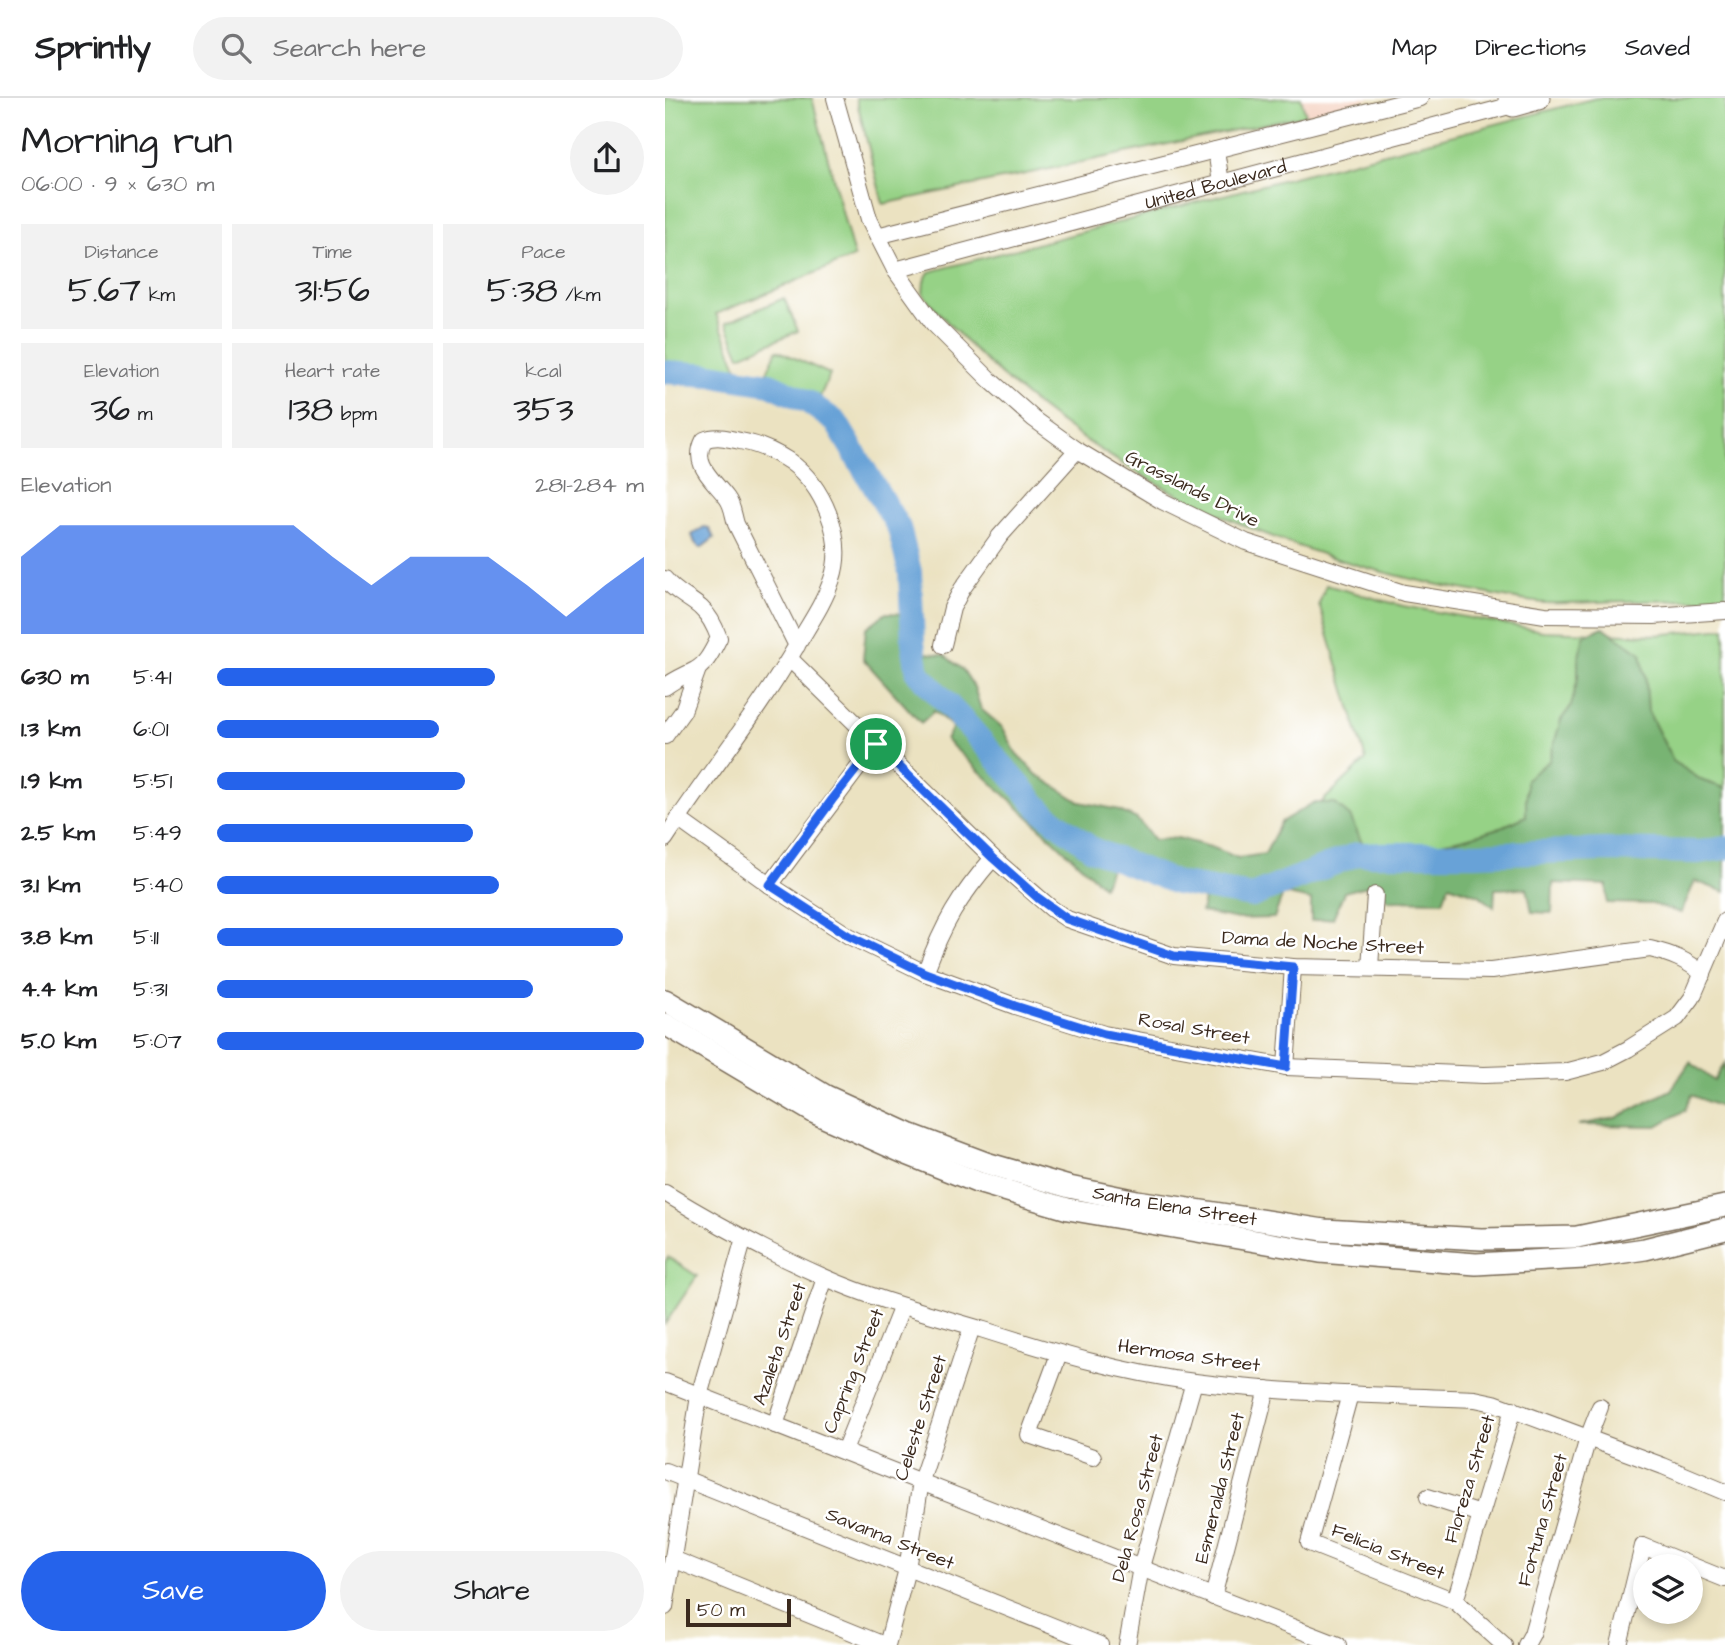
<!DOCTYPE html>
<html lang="en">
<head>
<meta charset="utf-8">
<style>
  body { margin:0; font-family:"Architects Daughter",sans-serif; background:#f2f2f2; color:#202124; height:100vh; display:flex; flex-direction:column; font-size:26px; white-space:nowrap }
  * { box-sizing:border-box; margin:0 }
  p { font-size:23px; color:#757577 }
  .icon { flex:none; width:38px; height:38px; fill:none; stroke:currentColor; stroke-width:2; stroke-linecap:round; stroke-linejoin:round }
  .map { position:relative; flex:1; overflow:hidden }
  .drawer { display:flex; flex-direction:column; background:#fff; width:665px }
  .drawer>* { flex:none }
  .buttons { position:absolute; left:968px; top:1456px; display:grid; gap:14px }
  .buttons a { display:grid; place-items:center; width:70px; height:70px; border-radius:50%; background:#fff; box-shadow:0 4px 10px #0003; font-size:35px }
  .scale { position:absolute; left:21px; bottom:18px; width:105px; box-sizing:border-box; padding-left:7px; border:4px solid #3b2a1e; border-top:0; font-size:19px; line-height:24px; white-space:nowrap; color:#3b2a1e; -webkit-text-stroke:5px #fff; paint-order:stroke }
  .pin { position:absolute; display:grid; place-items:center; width:60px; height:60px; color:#fff; margin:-30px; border:4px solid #fff; border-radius:50%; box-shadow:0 2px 7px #0007 }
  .round { display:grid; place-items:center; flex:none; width:74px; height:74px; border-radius:37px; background:#f2f2f2 }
  .headline { display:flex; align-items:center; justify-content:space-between; height:119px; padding:0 21px }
  h1 { font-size:38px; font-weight:600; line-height:52px }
  .metrics { display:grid; grid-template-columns:repeat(3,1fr); gap:10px; height:119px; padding:7px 21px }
  .metrics div { display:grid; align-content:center; border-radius:0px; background:#f2f2f2; text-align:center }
  .metrics b { font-size:35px; font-weight:600 }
  .metrics small { font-size:19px; font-weight:400 }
  .metrics p { font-size:19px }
  .chart { height:196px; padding:14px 21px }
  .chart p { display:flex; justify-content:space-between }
  .chart svg { width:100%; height:126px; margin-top:7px; fill:#2563eb; opacity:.7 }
  .action { display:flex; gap:14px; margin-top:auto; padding:14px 21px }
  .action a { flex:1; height:80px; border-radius:42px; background:#2563eb; color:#fff; font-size:28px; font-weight:600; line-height:80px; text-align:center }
  .action a+a { background:#f2f2f2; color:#202124 }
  ul { padding:0 21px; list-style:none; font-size:23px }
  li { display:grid; grid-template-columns:112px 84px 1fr; align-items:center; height:52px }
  li i { height:18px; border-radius:9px; background:#2563eb }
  header { display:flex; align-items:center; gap:42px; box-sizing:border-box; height:98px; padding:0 35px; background:#fff; border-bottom:2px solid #e0e0e0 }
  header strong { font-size:33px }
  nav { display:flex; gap:38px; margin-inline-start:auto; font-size:24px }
  .search { width:490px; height:63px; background:#f2f2f2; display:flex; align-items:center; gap:18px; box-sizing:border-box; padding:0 24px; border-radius:38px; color:#757577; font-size:26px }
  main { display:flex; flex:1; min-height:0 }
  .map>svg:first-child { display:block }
</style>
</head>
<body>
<header>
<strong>Sprintly</strong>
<div class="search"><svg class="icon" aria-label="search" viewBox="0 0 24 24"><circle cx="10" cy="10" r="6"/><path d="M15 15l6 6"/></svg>Search here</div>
<nav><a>Map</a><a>Directions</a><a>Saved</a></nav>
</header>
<main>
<section class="drawer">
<div class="headline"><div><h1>Morning run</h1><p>06:00 · 9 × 630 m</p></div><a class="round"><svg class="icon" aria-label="share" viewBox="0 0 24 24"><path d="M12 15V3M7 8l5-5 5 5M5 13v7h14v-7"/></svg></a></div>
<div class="metrics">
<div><p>Distance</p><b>5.67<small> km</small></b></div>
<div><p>Time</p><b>31:56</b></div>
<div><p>Pace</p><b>5:38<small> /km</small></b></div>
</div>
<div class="metrics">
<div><p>Elevation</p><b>36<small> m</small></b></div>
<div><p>Heart rate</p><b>138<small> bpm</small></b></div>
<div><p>kcal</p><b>353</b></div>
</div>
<div class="chart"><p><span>Elevation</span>281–284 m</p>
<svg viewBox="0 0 160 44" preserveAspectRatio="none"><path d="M0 44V17L10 6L20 6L30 6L40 6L50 6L60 6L70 6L80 17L90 27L100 17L110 17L120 17L130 27L140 38L150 27L160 17V44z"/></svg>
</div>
<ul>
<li><b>630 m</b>5:41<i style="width:65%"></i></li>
<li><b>1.3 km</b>6:01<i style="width:52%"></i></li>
<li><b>1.9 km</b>5:51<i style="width:58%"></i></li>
<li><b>2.5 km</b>5:49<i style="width:60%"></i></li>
<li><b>3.1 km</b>5:40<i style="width:66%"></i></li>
<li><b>3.8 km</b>5:11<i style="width:95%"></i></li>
<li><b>4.4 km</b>5:31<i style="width:74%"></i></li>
<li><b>5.0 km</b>5:07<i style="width:100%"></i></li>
</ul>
<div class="action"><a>Save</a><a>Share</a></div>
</section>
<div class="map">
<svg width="1060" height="1547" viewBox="0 0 1060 1547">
  <rect width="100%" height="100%" fill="#fff"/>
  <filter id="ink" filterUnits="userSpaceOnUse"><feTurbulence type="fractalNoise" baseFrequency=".0143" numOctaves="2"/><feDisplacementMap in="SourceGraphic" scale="14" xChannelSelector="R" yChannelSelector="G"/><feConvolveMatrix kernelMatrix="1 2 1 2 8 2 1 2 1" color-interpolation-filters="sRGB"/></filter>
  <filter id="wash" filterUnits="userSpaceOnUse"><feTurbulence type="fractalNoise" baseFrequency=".00686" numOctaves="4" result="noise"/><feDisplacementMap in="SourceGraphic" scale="28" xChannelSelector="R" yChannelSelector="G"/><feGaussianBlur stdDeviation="1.57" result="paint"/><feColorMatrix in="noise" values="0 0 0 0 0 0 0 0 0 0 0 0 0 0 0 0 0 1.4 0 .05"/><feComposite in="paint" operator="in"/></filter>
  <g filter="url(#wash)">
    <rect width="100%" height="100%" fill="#ebe2c1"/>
    <path fill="#f5d3c2" d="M636,0H706L641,17Z"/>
    <g fill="#96d286" stroke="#687e52" stroke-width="2">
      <path d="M0,0H147L189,159L51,216L74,274L0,266Z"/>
      <path d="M191,0H636L641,17L218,106Z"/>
      <path d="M931,0H1060V499C1031,504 1000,502 970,503C940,503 910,506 880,505C854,503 827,496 801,492C596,456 392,358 258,196L259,183L264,174Z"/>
      <path d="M119,200L133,233L75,258L61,225Z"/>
      <path d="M112,252L165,276L154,301L100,278Z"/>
      <path d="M661,487L738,508L878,533L990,537L1060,530V750L1034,754L692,756L621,738L701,662L654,506Z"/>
      <path d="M3,1159L32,1178L0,1226V1164Z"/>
    </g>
    <g fill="#78b473" stroke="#5a6f48" stroke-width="2">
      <path d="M221,515L239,516L261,555L279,557L298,572L309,589L316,611L338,630L351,655L371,676L415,704L450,711L472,721L489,742L513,740L549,750L573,760L600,756L616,724L648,705H669L685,718L696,743L712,756C763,747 814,742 861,718V681L884,663L896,622L906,608L913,580V562L919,538L938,529L976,555L981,583L983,613L1008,663L1038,683L1060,690V794L1030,783L1016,815L987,806L942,805V787L888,785L887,815L867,814L862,790L830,791L829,809L814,797L784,787L778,803L723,802L710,786L679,794L668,820L646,823V802L618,796L609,820L573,821L536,814L539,801L509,793L446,770L438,788L281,642L288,629L269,613L256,625L198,561L201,530Z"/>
      <path d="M1025,964L1049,983L1060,965V1006L1053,1008L1026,997L1020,1012L992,1028L913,1027L951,1020L1006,992Z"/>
    </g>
    <path fill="#67a2d7" stroke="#51667a" stroke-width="2" d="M39,429L44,430L49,440L36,450L30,445L27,437Z"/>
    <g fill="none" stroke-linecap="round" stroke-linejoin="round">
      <path stroke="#67a2d7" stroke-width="24" d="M0,274L46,277L105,286L143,304L171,324L234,430L245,474L248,545L253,575L305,630L377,713L427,751L512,785L587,798L692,756H811L940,752L1034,754L1060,750"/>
    </g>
  </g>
  <g filter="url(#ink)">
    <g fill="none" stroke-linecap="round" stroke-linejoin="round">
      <defs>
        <g id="minor">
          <path d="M170,0L204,121L230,172L268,225L325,282L369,321L412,352L497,403L581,444L739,495L880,517L989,518L1060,513"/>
          <path d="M551,52L556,85"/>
          <path d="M212,138L755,0"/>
          <path id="s1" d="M230,172L848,7"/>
          <path d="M0,481C9,494 25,500 36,510C45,518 50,529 54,540C48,551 42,566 30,572C19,578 10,581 0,589"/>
          <path d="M278,547L287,510L297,491L335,438L412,352"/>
          <path d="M125,561L328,760L387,811L402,821L509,858L628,869L826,873L985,851C1006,856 1022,862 1038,876"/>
          <path d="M0,638L18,613L33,571"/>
          <path d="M13,721L105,787L184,838L260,875L350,908L439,936L621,969L819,977L900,974L938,964L963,951L1012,920L1027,900L1060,823"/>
          <path d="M0,741C43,675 93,615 132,547C145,525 159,505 167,481C181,440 158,387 124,363C109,353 92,346 75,343C62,340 51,337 39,342C26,367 48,381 62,400C68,408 68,417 71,426L132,548"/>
          <path d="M105,787L211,646"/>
          <path d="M705,869L710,797"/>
          <path d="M260,875C278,826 294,799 328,760"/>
          <path d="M621,969L628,869"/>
          <path d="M0,1095C51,1126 104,1155 159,1179C210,1202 266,1216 319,1232C388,1254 458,1275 530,1284C622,1296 717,1297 810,1301L829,1305L998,1368L1060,1394"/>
          <path d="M394,1256L364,1337L428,1359"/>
          <path d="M0,1284L673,1547"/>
          <path d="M685,1296L644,1445L790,1503L839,1547"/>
          <path d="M110,1327L160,1180"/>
          <path d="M179,1353L237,1208"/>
          <path d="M0,1373L435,1547"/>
          <path d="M763,1399L816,1416"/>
          <path d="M8,1461L219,1547"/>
          <path d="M548,1499L602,1291"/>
          <path d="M790,1503L848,1311"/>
          <path d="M0,1509L34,1298L79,1140"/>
          <path d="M222,1547L242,1471L256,1383L307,1229"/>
          <path d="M462,1547L476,1469L529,1284"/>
          <path d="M861,1547L867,1536L923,1340L935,1309"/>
          <path d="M954,1547L978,1448L1060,1481"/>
        </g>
        <g id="tertiary">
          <path id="s2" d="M0,902L161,998L244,1036L321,1065L404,1089L472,1103L659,1132L816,1141L912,1139L1060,1108"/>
          <path d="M0,926L150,1015L237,1054L312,1084L403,1111L655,1154L811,1166L919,1160L980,1151L1060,1131"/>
        </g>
        <path id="secondary" d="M845,0L848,7L873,0"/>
      </defs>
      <use href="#minor" stroke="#796a57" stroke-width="18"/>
      <use href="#tertiary" stroke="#796a57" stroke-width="24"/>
      <use href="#secondary" stroke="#796a57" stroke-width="25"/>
      <use href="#minor" stroke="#fff" stroke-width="16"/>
      <use href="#tertiary" stroke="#fff" stroke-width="21"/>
      <use href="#secondary" stroke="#fff" stroke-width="23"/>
    </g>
  </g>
  <g fill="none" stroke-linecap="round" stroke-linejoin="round" filter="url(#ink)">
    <defs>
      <path id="route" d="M211,646L328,760L373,800L402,821L509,858L628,869L621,969L439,936L350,908L260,875L184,838L105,787L167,702Z"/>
    </defs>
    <use href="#route" stroke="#fff" stroke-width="14"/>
    <use href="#route" stroke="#2563eb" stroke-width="9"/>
  </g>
  <g text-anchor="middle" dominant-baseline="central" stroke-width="5" stroke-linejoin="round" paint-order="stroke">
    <g font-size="19" fill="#3b2a1e" stroke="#fff">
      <text stroke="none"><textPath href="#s1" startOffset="332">United Boulevard</textPath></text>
      <text transform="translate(527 391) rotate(27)">Grasslands Drive</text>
      <text transform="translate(658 845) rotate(3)">Dama de Noche Street</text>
      <text transform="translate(529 931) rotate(10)">Rosal Street</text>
      <text stroke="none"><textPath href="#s2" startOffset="555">Santa Elena Street</textPath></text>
      <text transform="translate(115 1246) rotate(-71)">Azaleta Street</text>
      <text transform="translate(524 1258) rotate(8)">Hermosa Street</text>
      <text transform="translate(189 1273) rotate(-68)">Capring Street</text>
      <text transform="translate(256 1320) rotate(-72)">Celeste Street</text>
      <text transform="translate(805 1381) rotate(-73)">Floreza Street</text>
      <text transform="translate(555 1390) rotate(-76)">Esmeralda Street</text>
      <text transform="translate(473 1410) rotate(-75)">Dela Rosa Street</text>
      <text transform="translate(878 1422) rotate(-74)">Fortuna Street</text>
      <text transform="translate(225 1441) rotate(22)">Savanna Street</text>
      <text transform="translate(723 1454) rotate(22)">Felicia Street</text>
    </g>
  </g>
</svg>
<div class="buttons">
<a><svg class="icon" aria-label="layers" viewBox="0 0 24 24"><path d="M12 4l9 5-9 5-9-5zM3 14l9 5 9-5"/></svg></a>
</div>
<div class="scale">50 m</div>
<div class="pin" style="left:211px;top:646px;background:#1e9e55"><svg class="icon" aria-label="arrive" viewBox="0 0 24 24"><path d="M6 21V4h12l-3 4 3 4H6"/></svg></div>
</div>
</main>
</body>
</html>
